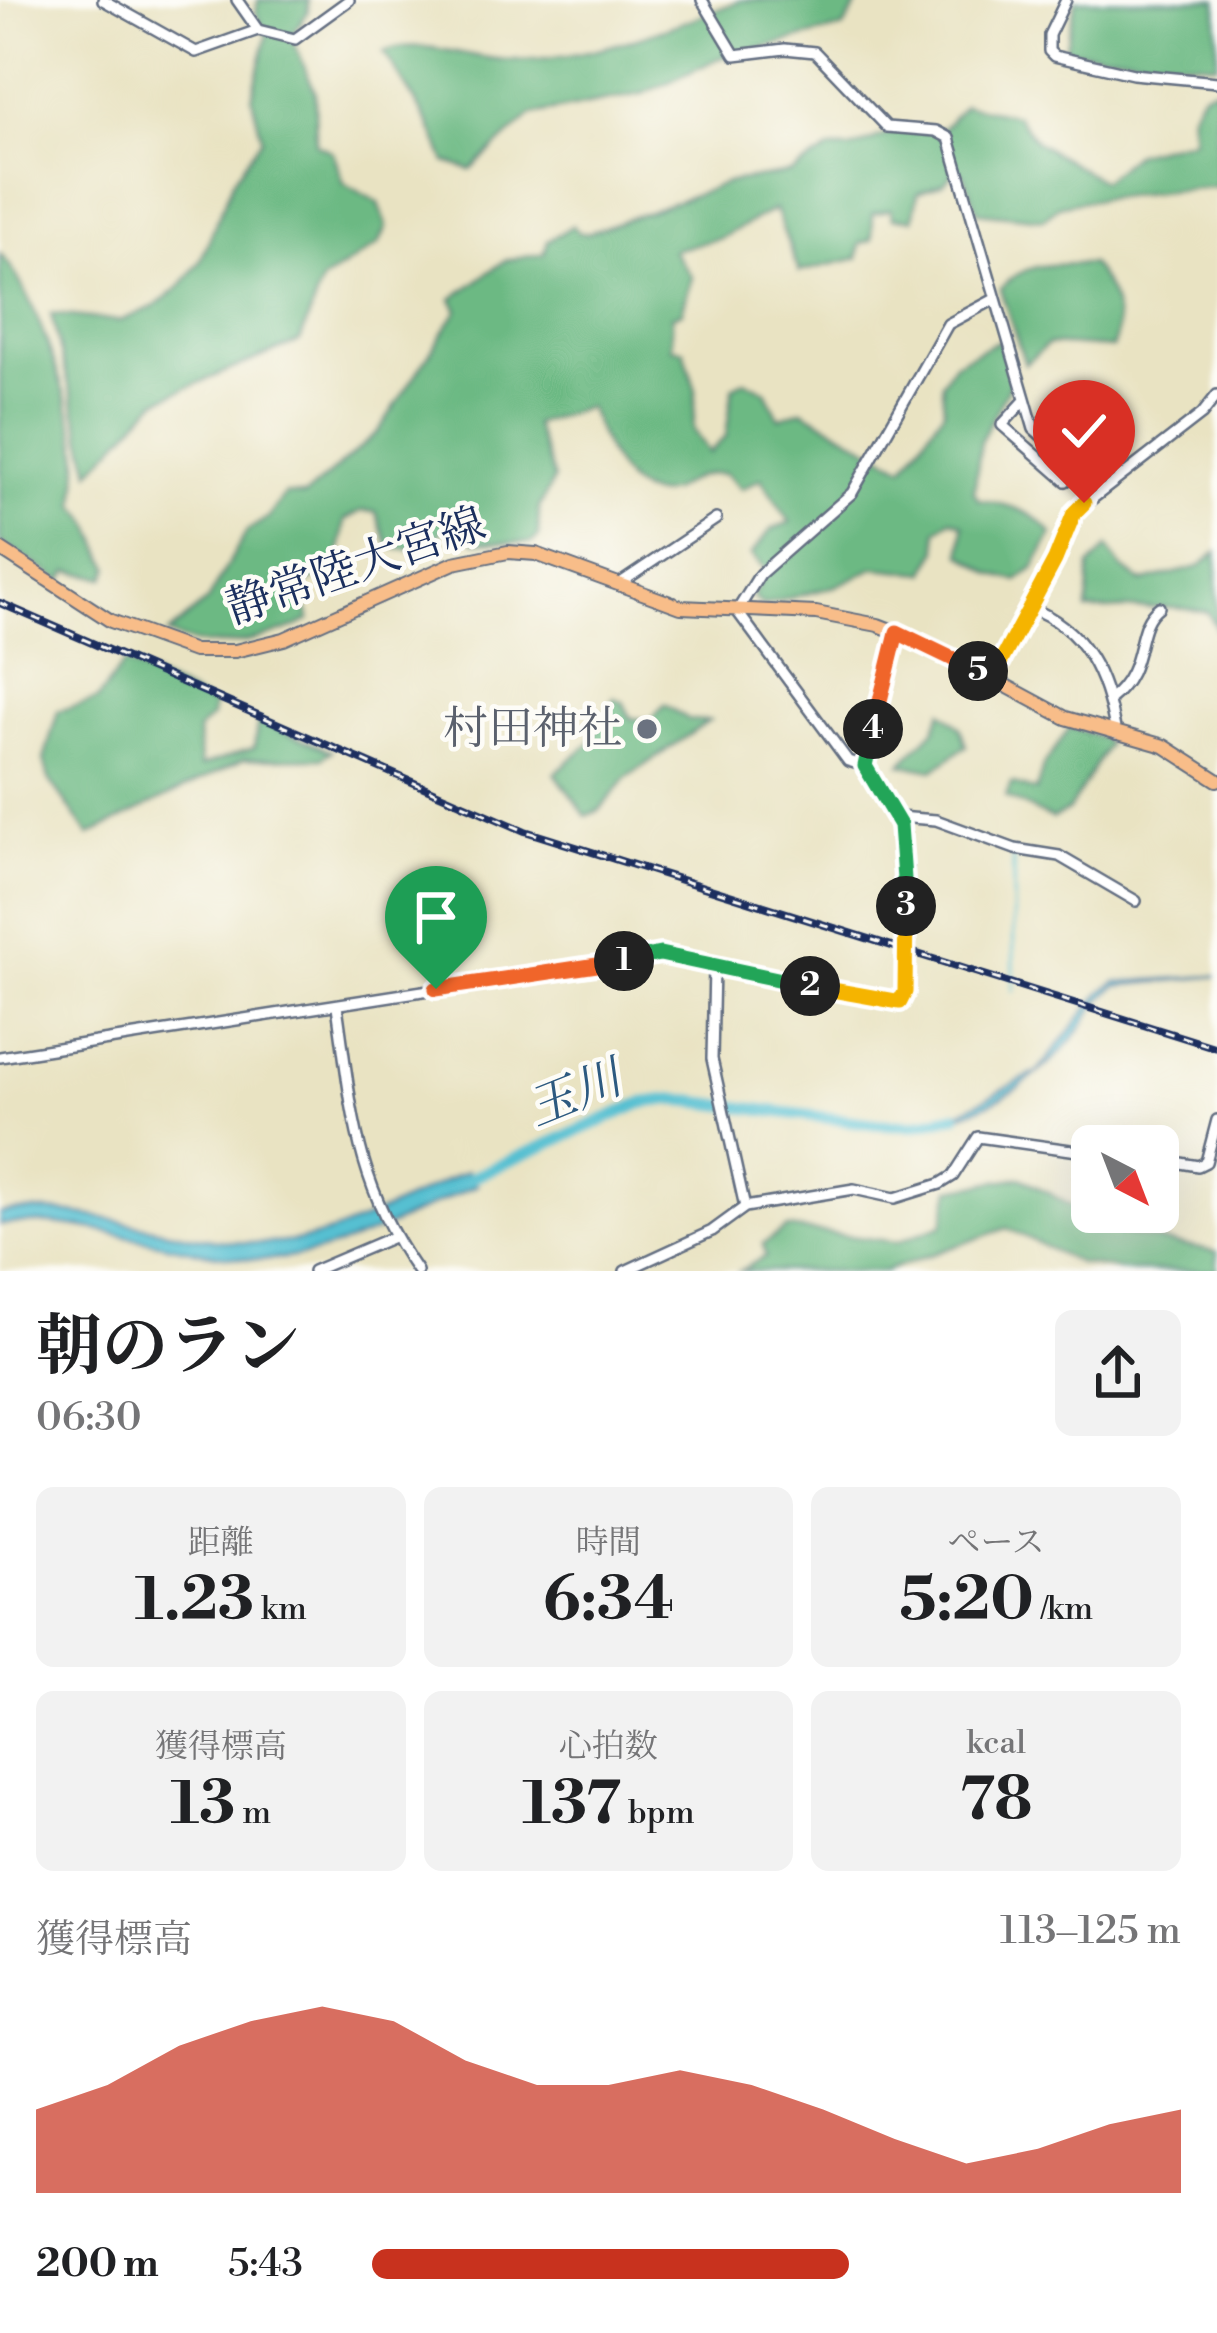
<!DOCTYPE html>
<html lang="ja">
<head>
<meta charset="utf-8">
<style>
  body { margin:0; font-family:"Libre Bodoni","Noto Serif JP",serif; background:#f2f2f2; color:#202124; height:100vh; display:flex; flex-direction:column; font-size:45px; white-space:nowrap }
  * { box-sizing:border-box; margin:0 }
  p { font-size:39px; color:#757577 }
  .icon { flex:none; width:66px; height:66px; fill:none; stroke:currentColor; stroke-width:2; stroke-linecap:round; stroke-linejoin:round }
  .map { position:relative; height:1271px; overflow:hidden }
  .side { display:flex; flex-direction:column; background:#fff; flex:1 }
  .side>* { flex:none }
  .needle { width:78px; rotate:138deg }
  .tools { position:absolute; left:1071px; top:1125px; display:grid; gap:24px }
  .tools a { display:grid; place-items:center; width:108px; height:108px; border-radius:18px; background:#fff; box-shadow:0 12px 48px #0002; font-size:60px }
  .pin { position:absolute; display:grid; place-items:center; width:102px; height:102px; color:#fff; margin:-123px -51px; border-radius:50% 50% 50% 0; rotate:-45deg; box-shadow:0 0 12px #0007 }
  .pin .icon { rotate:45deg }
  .km { position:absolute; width:60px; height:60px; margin:-30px; border-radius:50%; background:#222; color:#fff; font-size:33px; line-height:60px; text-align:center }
  .round { display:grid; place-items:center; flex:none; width:126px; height:126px; border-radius:18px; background:#f2f2f2 }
  .summary { display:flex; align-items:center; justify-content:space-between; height:204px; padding:0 36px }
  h1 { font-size:66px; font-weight:700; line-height:90px }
  .figures { display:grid; grid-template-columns:repeat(3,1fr); gap:18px; height:204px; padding:12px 36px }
  .figures div { display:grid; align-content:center; border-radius:18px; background:#f2f2f2; text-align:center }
  .figures b { font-size:60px; font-weight:700 }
  .figures small { font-size:33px; font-weight:400 }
  .figures p { font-size:33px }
  .chart { height:336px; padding:24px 36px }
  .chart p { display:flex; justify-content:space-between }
  .chart svg { width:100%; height:216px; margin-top:12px; fill:#c8321e; opacity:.7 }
  ul { padding:0 36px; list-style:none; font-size:39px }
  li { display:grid; grid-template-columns:192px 144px 1fr; align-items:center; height:90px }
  li i { height:30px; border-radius:15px; background:#c8321e }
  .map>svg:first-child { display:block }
</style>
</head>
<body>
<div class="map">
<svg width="1217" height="1271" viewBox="0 0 1217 1271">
  <rect width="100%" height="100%" fill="#fdfcf7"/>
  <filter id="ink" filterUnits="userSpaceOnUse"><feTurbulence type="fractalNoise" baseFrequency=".00833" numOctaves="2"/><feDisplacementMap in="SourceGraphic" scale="24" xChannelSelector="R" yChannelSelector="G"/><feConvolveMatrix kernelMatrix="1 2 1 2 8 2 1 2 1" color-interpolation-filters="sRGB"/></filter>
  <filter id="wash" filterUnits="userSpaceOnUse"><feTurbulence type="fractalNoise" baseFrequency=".004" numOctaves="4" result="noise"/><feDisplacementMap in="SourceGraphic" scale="48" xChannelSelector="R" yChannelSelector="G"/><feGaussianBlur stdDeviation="2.7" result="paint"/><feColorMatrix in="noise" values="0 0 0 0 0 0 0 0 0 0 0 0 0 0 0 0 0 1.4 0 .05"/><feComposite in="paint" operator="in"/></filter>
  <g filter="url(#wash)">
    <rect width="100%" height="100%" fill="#e9e3c2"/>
    <g fill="#6cb983" stroke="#447470" stroke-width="3">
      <path d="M258,0H308V12L291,36L315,91L316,144L333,152L344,183L379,203L387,227L379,244L322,281L300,341L157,400L91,472L51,314L120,321L154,307L180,287L200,262L234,179L262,138L252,98L267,36L256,13Z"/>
      <path d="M742,0H860L844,28L720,58L645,93L532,115L471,170L446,162L430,125L384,52C420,36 470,60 510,60C589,61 669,28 742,0Z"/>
      <path d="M1076,0H1217V64L1065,50Z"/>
      <path d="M1217,88V187C1199,187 1066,201 1057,207C1052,211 1049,216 1043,219L978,212L964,175L956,170L944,183L918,193L913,219L893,218L891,209L873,213L872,240L860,244L858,258L799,272L775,209L721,238L673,250L692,277L682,312L672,316V348L684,350L696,391L693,430L709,453L726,436L733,387L745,380L766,391L779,418L802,410L904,467L944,410L942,382L953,364L1000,340L1012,380L981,440L974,492L979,500C1004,503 1037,512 1052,534L1034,569L1017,581L992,574L962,554L963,524L951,519L937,530L938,550L925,573L874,568L836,586L763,605L752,597L767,571L751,555L771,530L790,522L761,479L741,489L725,474C699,472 695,478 673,490C626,514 601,436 588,407L534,424L554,479L539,508L538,537L531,543L474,542L466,529L449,521L428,550L389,547L376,512L361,511L345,520L338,563L300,588L310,620C266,641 214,656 168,634L207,601L247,531L269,517L285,494L305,496L378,432L458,310L452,299L506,260L544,254L548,241L573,225L578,233H588L730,182L791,173L831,149H851L902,128L942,129L964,105L1016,115L1036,142L1102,181L1135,153L1193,139L1190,114L1203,92Z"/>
      <path d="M0,254C32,285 70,402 78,448C81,466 77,488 76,506C101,531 94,541 110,567L105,578L69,571L62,581L0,542Z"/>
      <path d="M1090,264C1110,286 1125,319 1112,348L1048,344L1025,364L1000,289C1026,260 1054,265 1090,264Z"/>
      <path d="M1108,547L1121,567L1141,582L1199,567L1217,552V630L1208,612C1160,603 1134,611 1087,610L1090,566Z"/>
      <path d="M124,663L213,704L212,717L198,730L200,767L254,748L258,721L331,751L322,758L244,759L89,835L49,779L44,760L58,711L97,700Z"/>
      <path d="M614,698L623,702L631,718L651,720L665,705L690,720L709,721L626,778L600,810L586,816L555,773L590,743Z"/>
      <path d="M942,711L960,727L966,746L933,770L901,764L934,730Z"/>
      <path d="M1070,727L1102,738L1107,745L1069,810L1052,819L1006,797L1011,783L1036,791L1043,767Z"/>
      <path d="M1021,1177L1118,1233L1217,1252V1271H1132L1079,1263L1007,1228L885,1271H740L766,1256L763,1244L787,1228L897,1242L943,1225L951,1189Z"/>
    </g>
    <g fill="#56c0d1" stroke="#387898" stroke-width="3">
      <path d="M1217,976L1117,986C1097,998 1090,1018 1075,1036C1039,1081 996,1105 942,1121L1038,1071L1101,992L1116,982Z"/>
      <path d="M467,1171L477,1185C407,1215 327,1265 249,1259C171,1253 77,1214 0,1225V1213C99,1199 197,1255 295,1241C353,1232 414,1194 467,1171Z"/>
    </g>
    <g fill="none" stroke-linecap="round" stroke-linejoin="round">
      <path stroke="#56c0d1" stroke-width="3" d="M1013,854L1014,991"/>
      <path stroke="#56c0d1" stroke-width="12" d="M457,1184L642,1103L673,1099L878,1124L912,1125L956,1115"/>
    </g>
  </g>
  <g filter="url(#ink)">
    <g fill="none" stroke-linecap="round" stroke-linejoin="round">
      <defs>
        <g id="minor">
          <path d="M103,0L196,52L258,30"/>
          <path d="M237,0L258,30L295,39L349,0"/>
          <path d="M702,0L735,55L785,49L815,52L887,127L936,131L949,138L1034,429L1100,489"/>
          <path d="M1066,0L1049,35V51L1054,56L1133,74L1217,82"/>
          <path d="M1025,400L1002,425L1066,481L1081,471"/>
          <path d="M1045,438L1085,390L1110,409L1068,458"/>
          <path d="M619,584L716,519"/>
          <path d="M1028,607C1086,628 1106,676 1116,734"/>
          <path d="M992,678L1055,560L1074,513L1202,414L1217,395"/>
          <path d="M1109,700C1149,669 1132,627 1159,607"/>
          <path d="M865,766L848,761L737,611L760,574L852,493L948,324L993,300"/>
          <path d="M898,817L936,820L1015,849L1059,856L1136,901"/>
          <path d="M714,967L712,1059L745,1207"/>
          <path d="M337,1006C352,1109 355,1182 417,1271"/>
          <path d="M0,1057L660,954L900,1002C913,980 910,848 899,822C893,807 874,783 865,766L897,632"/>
          <path d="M1158,1159L1198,1166L1206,1162L1217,1120"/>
          <path d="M313,1271L393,1237"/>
          <path d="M625,1271L712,1231L745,1207L854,1189L895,1198L940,1184L953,1176L978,1137L1092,1153"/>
        </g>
        <path id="major" d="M0,549L111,621L194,651H235L284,639L454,563L508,552L536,554L681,607L816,613L878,625L930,645L1066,718L1164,746L1217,780"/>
      </defs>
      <use href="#minor" stroke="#636e81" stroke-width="14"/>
      <use href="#major" stroke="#636e81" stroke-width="16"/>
      <use href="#minor" stroke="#fff" stroke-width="9"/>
      <use href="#major" stroke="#f8bd89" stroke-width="12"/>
      <defs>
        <path id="rail" d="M0,603L525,831L1217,1048"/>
      </defs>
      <use href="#rail" stroke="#1b2f5e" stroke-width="8"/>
      <use href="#rail" stroke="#fdfcf7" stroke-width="3" stroke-dasharray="9" stroke-linecap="butt"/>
    </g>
  </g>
  <g fill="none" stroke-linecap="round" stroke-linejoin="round" filter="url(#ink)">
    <defs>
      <path id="split-1" d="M436,989L624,961"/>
      <path id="split-2" d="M624,961L660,954L810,986"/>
      <path id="split-3" d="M810,986L900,1002L905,992L906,906"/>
      <path id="split-4" d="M873,729L865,766L900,825L906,906"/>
      <path id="split-5" d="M873,729L897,632L978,671"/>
      <path id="split-6" d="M978,671L992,678L1055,560L1074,513L1084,503"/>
    </defs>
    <use href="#split-1" stroke="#fff" stroke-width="24"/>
    <use href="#split-2" stroke="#fff" stroke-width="24"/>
    <use href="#split-3" stroke="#fff" stroke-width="24"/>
    <use href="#split-4" stroke="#fff" stroke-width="24"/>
    <use href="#split-5" stroke="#fff" stroke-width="24"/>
    <use href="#split-6" stroke="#fff" stroke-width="24"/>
    <use href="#split-1" stroke="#f0652b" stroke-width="15"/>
    <use href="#split-2" stroke="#22a559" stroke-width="15"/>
    <use href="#split-3" stroke="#f5b400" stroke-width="15"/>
    <use href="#split-4" stroke="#22a559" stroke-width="15"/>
    <use href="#split-5" stroke="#f0652b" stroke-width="15"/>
    <use href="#split-6" stroke="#f5b400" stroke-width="15"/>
  </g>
  <circle fill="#6b7280" stroke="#fdfcf7" stroke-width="4.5" cx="647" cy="729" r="12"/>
  <g text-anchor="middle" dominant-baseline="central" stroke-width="9" stroke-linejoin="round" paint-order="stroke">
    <g font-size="45" fill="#1b2f5e" stroke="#fdfcf7">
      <text transform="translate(356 567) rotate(-19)">静常陸大宮線</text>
    </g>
    <g font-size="45" fill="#5b616d" stroke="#fdfcf7" text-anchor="end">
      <text x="623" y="729">村田神社</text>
    </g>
    <g font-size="48" font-style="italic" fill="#2d5a80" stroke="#fdfcf7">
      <text transform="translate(575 1095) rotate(-22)">玉川</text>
    </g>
  </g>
</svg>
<div class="tools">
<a><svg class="needle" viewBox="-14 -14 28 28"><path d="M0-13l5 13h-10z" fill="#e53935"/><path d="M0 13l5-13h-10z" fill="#757577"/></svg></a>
</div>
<div class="pin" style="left:436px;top:989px;background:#1e9e55"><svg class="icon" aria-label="arrive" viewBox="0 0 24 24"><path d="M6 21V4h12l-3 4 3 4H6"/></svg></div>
<div class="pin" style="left:1084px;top:503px;background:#d93025"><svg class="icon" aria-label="check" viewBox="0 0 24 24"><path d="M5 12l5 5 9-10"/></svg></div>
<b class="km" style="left:624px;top:961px">1</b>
<b class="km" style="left:810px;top:986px">2</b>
<b class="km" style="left:906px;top:906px">3</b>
<b class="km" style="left:873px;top:729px">4</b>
<b class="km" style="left:978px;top:671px">5</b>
</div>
<section class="side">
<div class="summary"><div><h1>朝のラン</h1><p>06:30</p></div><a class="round"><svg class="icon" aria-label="share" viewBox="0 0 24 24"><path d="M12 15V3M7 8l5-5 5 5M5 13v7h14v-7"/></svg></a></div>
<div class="figures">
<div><p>距離</p><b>1.23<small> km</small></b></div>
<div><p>時間</p><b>6:34</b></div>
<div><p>ペース</p><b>5:20<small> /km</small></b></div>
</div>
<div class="figures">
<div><p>獲得標高</p><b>13<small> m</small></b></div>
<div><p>心拍数</p><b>137<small> bpm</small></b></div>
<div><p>kcal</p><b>78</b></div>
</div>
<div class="chart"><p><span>獲得標高</span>113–125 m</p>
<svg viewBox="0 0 160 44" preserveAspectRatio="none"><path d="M0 44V27L10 22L20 14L30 9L40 6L50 9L60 17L70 22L80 22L90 19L100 22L110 27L120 33L130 38L140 35L150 30L160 27V44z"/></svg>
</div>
<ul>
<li><b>200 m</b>5:43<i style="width:59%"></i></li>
</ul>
</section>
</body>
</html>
